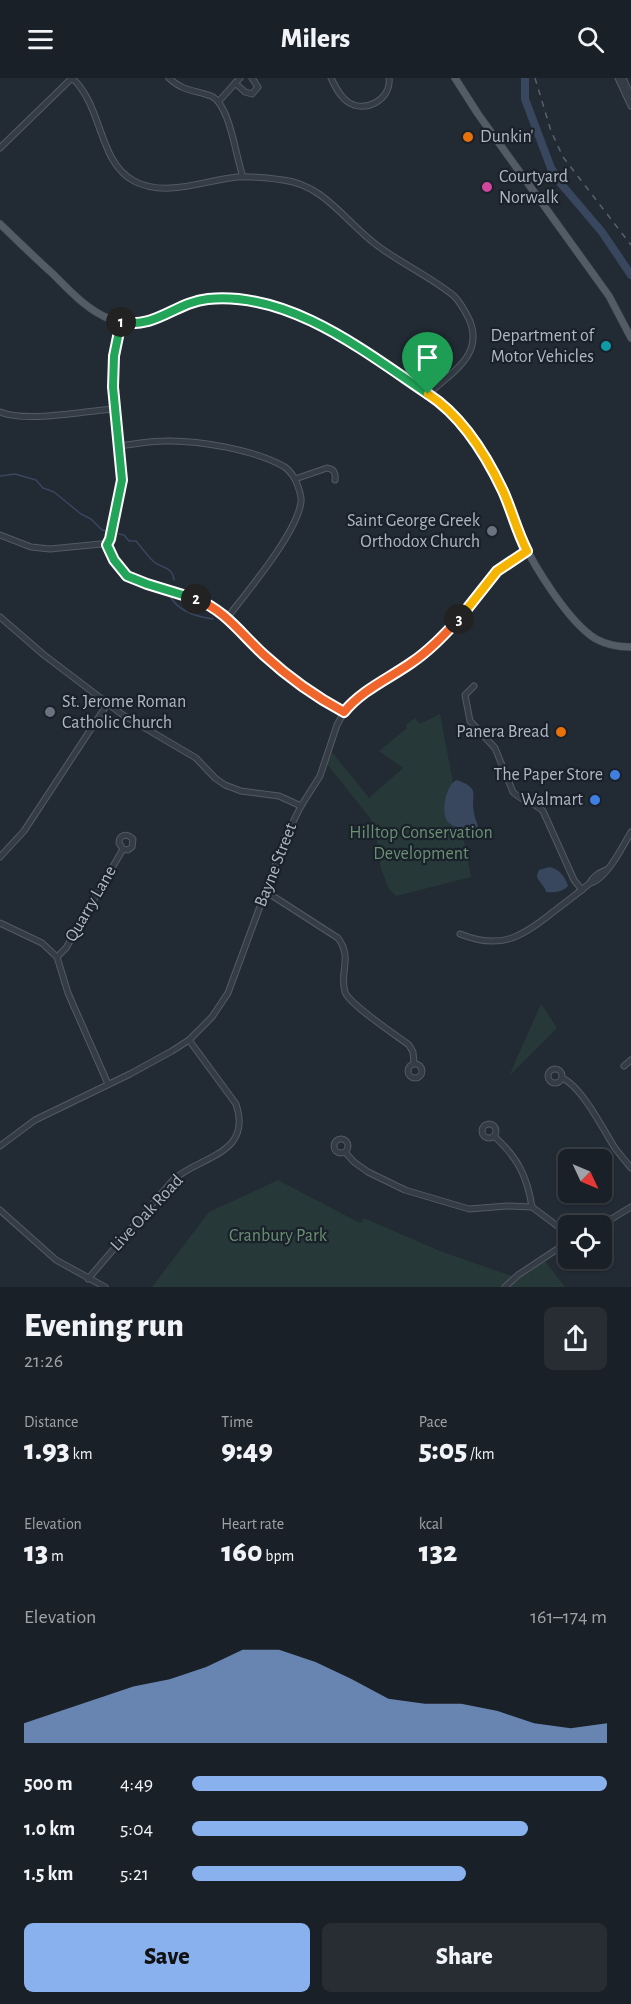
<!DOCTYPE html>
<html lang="en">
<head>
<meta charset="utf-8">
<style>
  body { margin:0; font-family:"Alegreya Sans",sans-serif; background:#272d33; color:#f1f3f6; height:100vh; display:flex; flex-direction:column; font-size:22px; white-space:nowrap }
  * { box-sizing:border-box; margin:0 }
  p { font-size:20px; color:#9fa3a7 }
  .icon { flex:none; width:33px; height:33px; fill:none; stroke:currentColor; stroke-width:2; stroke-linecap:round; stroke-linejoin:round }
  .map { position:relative; height:1209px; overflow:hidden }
  .sheet { display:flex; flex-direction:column; background:#1a2027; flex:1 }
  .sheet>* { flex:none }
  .needle { width:39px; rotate:134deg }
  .fabs { position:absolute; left:558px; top:1071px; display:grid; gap:12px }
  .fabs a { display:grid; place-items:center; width:54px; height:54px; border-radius:9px; background:#1a2027; box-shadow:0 2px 4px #0004,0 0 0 2px #383e44; font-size:30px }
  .pin { position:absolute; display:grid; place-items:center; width:51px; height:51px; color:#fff; margin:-62px -26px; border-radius:50% 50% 50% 0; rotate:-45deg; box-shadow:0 0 6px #0007 }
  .pin .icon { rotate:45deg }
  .km { position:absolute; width:30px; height:30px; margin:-15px; border-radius:50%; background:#222; color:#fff; font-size:16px; line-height:30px; text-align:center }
  .round { display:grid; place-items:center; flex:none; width:63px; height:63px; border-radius:9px; background:#272d33 }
  .head { display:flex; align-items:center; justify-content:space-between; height:102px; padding:0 24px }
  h1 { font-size:33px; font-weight:800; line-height:45px }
  .stats { display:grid; grid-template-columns:repeat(3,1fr); gap:9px; height:102px; padding:6px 24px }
  .stats div { display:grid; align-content:center }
  .stats b { font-size:30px; font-weight:800 }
  .stats small { font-size:16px; font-weight:400 }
  .stats p { font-size:16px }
  .chart { height:168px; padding:12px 24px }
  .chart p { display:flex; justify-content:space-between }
  .chart svg { width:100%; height:108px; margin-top:6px; fill:#89b1ed; opacity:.7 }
  .cta { display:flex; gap:12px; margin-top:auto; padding:12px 24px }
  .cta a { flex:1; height:69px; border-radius:9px; background:#89b1ed; color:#111; font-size:24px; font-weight:800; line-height:69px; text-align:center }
  .cta a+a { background:#272d33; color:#f1f3f6 }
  ul { padding:0 24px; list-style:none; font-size:20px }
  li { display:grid; grid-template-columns:96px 72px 1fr; align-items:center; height:45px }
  li i { height:15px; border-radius:8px; background:#89b1ed }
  header { display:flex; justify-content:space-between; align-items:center; height:78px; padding:0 24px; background:#1a2027; font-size:27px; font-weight:800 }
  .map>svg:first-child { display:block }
</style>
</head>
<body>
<header><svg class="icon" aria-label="menu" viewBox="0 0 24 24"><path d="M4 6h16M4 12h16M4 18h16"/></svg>Milers<svg class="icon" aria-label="search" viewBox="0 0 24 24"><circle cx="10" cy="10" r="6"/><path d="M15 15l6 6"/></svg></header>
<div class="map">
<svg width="631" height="1209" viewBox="0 0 631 1209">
  <rect width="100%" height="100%" fill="#222a34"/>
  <g fill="#263838">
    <path d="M440,636L471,799L396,818L389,811L381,791L376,757L371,741L327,686L332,674L369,720L403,690L379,673L407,650L406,647L415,640L420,646Z"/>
    <path d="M541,926L557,950L509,998Z"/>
    <path d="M278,1102L360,1145L364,1140L440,1173L512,1198L502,1209H152L209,1134Z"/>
    <path d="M545,1183L565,1209H509L521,1198Z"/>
  </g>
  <g fill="#38475d">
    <path d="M457,702C482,711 470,717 474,734C474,739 477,744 478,749L475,753C466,750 456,752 448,744C440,735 446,706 457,702Z"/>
    <path d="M549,789C558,790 566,799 568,808C563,814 553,815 546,814C545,807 537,804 537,797L539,792Z"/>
  </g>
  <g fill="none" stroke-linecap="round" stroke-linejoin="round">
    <g stroke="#38475d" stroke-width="1.5">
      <path d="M0,398L15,396L36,402L43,410L54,414L81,436L91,441L102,452L106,453"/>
      <path d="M119,456L124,457L129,463H136C142,470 147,477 153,483C161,491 172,487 174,502"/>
      <path d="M171,520C180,534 198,539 213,541"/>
    </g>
    <path stroke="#38475d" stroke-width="8" d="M525,0V21L551,90L562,107L602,154L631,197"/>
    <defs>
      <g id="minor">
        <path d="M72,0C103,28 98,84 134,103C166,120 205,102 237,99C252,98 268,100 283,102C325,107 346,145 378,168C402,186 431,199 454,218C461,225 465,233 469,241C485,277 451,295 428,316"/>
        <path d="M169,0C182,13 195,12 211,18C230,26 236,80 243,99"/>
        <path d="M331,0C335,8 340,19 348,24C365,36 392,21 389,0"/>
        <path d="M618,0L631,28"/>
        <path d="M623,0L631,18"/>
        <path d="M235,5L245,14L252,16L258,9L252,0"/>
        <path d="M219,23L240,0"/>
        <path d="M0,70L72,0"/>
        <path d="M121,244L114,278L113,309L122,402L107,467L114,481L127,498L147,506L184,516L202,523L216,531L279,590L325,623L344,634"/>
        <path d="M0,334C28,345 83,333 114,331"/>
        <path d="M119,368C135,366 150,363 165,363C198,362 255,372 283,388C289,391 292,396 295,401L327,390C334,391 336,395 335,402"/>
        <path d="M0,457L31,469L50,471L101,466L107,467"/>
        <path d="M0,539L44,577L123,637L196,680L215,700L225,707L241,713L279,718L301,728"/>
        <path d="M227,540C247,514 297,455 301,424C302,417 298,408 295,401"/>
        <path d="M474,608L465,617L470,643L495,670L513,714C521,723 534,724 543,733L574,802L582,812"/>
        <path d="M0,779L24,753L108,625"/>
        <path d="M590,805C606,802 623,768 631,754"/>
        <path d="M265,813L338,860C353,880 339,894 345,914C350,927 396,957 409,967L413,974L414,985"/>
        <path d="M0,845L42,865L57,879L68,915L108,1006"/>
        <path d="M460,856C500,872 521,860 553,834C565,825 578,815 590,805C593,798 599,795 606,792"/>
        <path d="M57,879L66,870L123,771L128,772L132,769L133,761L129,758C123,756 119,759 119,765L123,771"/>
        <circle cx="415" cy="993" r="7"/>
        <path d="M624,988L631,982"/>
        <circle cx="555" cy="998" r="7"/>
        <path d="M562,1000C581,1008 602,1049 613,1067C618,1075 625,1082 631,1090"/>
        <circle cx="489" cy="1053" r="7"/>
        <path d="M494,1058C517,1079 527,1097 532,1129"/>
        <circle cx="341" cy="1068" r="7"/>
        <path d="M0,1068L35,1042L130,996L172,973L189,962L212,939L228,915L286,758L301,728L320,698L337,647L344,634L353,624L376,606L411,585L430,570L459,540L497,493L509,483L527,473"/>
        <path d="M345,1074L354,1084L368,1094L405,1112L469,1131L507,1128L532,1129L568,1156"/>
        <path d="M0,1132L56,1182L105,1209"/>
        <path d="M600,1148L631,1129"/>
        <path d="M88,1201L173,1102C199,1078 253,1077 236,1026L189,962"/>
        <path d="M505,1209L518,1197L568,1164"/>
      </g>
      <g id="major">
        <path d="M455,0L478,36L609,218L631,260"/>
        <path d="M0,146C18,163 35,180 53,196C69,212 88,233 110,241C152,257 167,227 204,221C225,218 251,220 272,226C316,240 357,269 395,294C410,304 426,313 441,324C465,342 490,385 503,413C510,428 514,445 521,460C534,488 569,545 596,561C607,567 619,569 631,569"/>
      </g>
    </defs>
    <use href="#minor" stroke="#525a63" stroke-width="7"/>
    <use href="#major" stroke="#3e454f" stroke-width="8"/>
    <use href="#minor" stroke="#353c45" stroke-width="5"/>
    <use href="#major" stroke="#535b65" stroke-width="7"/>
    <path stroke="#57606c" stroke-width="1.5" stroke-dasharray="6 6" stroke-linecap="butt" d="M535,0L551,53L563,79L631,167"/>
  </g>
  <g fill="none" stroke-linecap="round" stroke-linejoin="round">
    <defs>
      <path id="split-1" d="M121,244C156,251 176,224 208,221C289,213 364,273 428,316"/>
      <path id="split-2" d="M121,244L114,278L113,309L122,402L110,461L107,467L114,482L127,498L147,506L196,521"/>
      <path id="split-3" d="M196,521C225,532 242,557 264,577C288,599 316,619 344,634C362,612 388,601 411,585C429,573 444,557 459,541"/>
      <path id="split-4" d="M428,316C462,338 486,377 503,413C512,433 517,454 527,473L497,493L459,541"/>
    </defs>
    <use href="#split-1" stroke="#fff" stroke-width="12"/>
    <use href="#split-2" stroke="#fff" stroke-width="12"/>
    <use href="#split-3" stroke="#fff" stroke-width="12"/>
    <use href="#split-4" stroke="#fff" stroke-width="12"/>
    <use href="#split-1" stroke="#22a559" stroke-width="8"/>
    <use href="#split-2" stroke="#22a559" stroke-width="8"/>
    <use href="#split-3" stroke="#f0652b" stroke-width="8"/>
    <use href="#split-4" stroke="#f5b400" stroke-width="8"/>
  </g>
  <g fill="#e8710a" stroke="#1a212a" stroke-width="2">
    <circle cx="468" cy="59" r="6"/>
    <circle cx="561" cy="654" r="6"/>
  </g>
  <circle fill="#d1479c" stroke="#1a212a" stroke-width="2" cx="487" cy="109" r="6"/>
  <circle fill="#0f9aa8" stroke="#1a212a" stroke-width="2" cx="606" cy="268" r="6"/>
  <g fill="#6b7280" stroke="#1a212a" stroke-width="2">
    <circle cx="492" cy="453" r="6"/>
    <circle cx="50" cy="634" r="6"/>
  </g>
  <g fill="#3f7fe0" stroke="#1a212a" stroke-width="2">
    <circle cx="615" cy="697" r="6"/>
    <circle cx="595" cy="722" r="6"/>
  </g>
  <g text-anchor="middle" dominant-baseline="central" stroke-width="4.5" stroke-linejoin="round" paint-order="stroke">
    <g font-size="18" fill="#afb7c2" stroke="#1a212a" text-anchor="end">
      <text x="480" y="59" text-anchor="start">Dunkin'</text>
      <text x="499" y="99" text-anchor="start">Courtyard<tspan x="499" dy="21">Norwalk</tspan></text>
      <text x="594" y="258">Department of<tspan x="594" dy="21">Motor Vehicles</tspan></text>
      <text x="480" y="443">Saint George Greek<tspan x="480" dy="21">Orthodox Church</tspan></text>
      <text x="62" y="624" text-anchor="start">St. Jerome Roman<tspan x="62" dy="21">Catholic Church</tspan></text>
      <text x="549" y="654">Panera Bread</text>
      <text x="603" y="697">The Paper Store</text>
      <text x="583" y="722">Walmart</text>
    </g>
    <g font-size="18" fill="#699071" stroke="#1a212a">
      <text x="421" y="755">Hilltop Conservation<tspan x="421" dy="21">Development</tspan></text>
      <text x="278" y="1158">Cranbury Park</text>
    </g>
    <g font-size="18" fill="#afb7c2" stroke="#1a212a">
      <text transform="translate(276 787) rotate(-69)">Bayne Street</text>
      <text transform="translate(91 826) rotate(-60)">Quarry Lane</text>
      <text transform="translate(147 1135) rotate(-47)">Live Oak Road</text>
    </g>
  </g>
</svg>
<div class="fabs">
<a><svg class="needle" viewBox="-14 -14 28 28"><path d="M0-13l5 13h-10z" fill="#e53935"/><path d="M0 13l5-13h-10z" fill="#9fa3a7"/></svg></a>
<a><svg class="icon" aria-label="locate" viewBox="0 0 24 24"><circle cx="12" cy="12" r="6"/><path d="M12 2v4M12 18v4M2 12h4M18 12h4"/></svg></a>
</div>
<div class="pin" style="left:428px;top:316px;background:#1e9e55"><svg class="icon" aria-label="arrive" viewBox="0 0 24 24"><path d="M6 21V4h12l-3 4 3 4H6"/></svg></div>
<b class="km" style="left:121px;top:244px">1</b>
<b class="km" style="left:196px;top:521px">2</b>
<b class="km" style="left:459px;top:541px">3</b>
</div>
<section class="sheet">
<div class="head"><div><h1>Evening run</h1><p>21:26</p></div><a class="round"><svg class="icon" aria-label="share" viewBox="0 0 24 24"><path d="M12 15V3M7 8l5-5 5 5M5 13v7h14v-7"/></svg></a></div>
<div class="stats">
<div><p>Distance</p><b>1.93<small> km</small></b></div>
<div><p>Time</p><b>9:49</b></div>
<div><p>Pace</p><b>5:05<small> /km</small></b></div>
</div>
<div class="stats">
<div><p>Elevation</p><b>13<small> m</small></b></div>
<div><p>Heart rate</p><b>160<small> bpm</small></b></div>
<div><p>kcal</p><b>132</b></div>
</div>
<div class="chart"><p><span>Elevation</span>161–174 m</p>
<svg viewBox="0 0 160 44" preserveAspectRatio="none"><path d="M0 44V36L10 31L20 26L30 21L40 18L50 13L60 6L70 6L80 11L90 18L100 26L110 28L120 28L130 31L140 36L150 38L160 36V44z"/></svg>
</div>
<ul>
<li><b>500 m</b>4:49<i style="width:100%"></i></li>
<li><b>1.0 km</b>5:04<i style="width:81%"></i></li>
<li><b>1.5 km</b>5:21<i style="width:66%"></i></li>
</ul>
<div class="cta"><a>Save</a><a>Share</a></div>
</section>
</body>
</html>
